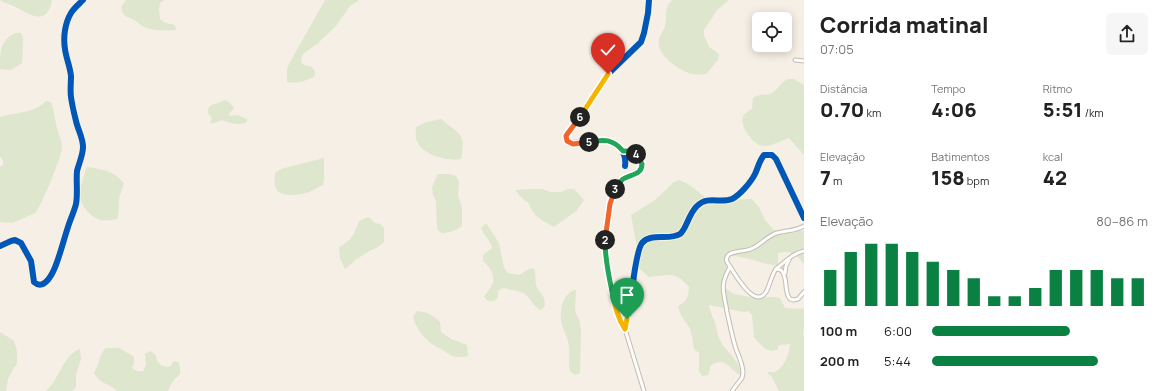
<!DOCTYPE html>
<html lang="pt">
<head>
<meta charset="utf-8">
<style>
  body { margin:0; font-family:Manrope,sans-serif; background:#f6f6f6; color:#222; height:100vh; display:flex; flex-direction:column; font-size:15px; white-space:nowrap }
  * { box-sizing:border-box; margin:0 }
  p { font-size:13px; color:#767676 }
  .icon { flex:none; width:22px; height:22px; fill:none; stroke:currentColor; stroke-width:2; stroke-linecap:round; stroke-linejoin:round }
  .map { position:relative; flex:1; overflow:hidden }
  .side { display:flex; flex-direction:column; background:#fff; width:360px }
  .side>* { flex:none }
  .buttons { position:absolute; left:752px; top:12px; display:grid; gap:8px }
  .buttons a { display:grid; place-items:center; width:40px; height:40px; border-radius:6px; background:#fff; box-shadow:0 2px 10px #0003; font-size:20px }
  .pin { position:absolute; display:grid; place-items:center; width:34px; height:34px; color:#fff; margin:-41px -17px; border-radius:50% 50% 50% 0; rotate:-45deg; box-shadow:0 0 4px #0007 }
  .pin .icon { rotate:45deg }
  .km { position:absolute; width:20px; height:20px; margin:-10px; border-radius:50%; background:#222; color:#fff; font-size:11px; line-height:20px; text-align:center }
  .round { display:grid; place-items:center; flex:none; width:42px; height:42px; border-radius:6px; background:#f6f6f6 }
  .head { display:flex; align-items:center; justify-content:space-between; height:68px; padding:0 16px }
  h1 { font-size:22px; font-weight:800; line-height:30px }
  .metrics { display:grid; grid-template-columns:repeat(3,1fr); gap:6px; height:68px; padding:4px 16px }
  .metrics div { display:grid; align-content:center }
  .metrics b { font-size:20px; font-weight:800 }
  .metrics small { font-size:11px; font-weight:400 }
  .metrics p { font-size:11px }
  .chart { height:112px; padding:8px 16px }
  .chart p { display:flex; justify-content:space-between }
  .chart svg { width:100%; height:72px; margin-top:4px; stroke:#0b8043; stroke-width:6 }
  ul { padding:0 16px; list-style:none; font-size:13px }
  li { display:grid; grid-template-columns:64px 48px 1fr; align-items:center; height:30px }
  li i { height:10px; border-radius:5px; background:#0b8043 }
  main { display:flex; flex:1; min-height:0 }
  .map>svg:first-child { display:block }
</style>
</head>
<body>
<main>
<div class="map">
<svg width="804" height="391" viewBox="0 0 804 391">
  <rect width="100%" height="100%" fill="#f5efe5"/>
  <g fill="#dee6cd">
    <path d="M0,0H52C47,27 30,15 14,6C10,4 4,3 0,0Z"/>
    <path d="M126,0H164L160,3L159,8L160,19L165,23L175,25L176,30C165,30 151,32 141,25C139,24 138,22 136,21C129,16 123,19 121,7Z"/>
    <path d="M325,0H359L350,6L335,27L318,43L304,53L301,58L302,64L312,67L315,72L314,77C303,81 299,84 287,82V69L289,64Z"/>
    <path d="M672,0H729L717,10L704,30V36L709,47L719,54L718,60C713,64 711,69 706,74C702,74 697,75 693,74C682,72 661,58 659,46C657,38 663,33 665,26C668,16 663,9 672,0Z"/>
    <path d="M15,33H21L23,38L22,63L11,70L0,69C0,51 0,41 15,33Z"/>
    <path d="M788,79H794L804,85V155L789,138C780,140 772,147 763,146C754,145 739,126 743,117C744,113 749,111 752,109L753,98C761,93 763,96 770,94C778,91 780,82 788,79Z"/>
    <path d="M224,100C229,101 232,105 234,108L229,114V116L238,115L247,119V122C238,126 230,123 222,120L214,123H210L212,118L208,113C207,102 218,105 224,100Z"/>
    <path d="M46,101L51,102C54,111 55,120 57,129C59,135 62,141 62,147C62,156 41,207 35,213C33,214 15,222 12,223C8,223 4,222 0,222V167L3,165V161L0,156V117C16,112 33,114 46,101Z"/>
    <path d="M441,119C458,134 467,132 461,159C450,162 423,155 418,143C415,139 416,132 416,127L427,122Z"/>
    <path d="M324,158V179L323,185C318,187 314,190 309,192C300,195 278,199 275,186C274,182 275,177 275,173L281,169Z"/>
    <path d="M87,167C104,170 112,170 124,183C123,188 120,193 119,199C118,206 120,212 117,219C112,220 106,221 101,220C92,218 81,206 80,197C79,188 84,177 86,169Z"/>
    <path d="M438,174H449L456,176L459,181L458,196L462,207V226C455,231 449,233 441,233L437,229L436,201L433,195L432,187Z"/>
    <path d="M679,180C693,184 701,197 714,202C723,205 728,202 736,200C741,199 747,199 752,199L759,207L765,220L774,230L803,231L804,229V264C796,254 791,250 778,253V265C769,266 762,262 753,260C745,258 738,256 730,256L726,266L725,279L722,286L734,294L755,298L774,297L780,298L785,308L798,309L804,308V328L803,336H804V391H779L772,377L767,372C768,372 773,372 774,372C783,370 790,353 790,344L779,345L777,350L771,351L766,349L758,342L754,337L752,315L748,311L744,312L709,305C710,313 714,318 716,326C717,330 718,337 720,341C727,352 739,360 742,375C729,372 728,355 711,365L708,375L702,376L699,371V353L694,349C693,342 692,335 690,329C685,320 680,316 678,306C686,302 689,297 689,287C676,271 668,275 649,277L639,268L638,253L631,215L655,200L674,182Z"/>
    <path d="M530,189H542L551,192H561L568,189H574L584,200L576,211L554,227C544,222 531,215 529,203L524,200L515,190Z"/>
    <path d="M368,217L375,223L380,224L384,228V242C377,249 368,251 360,257C354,260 350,265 345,269L340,258L339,247C352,240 354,235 359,221Z"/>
    <path d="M486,223L499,243L504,268L508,273L519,275L529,269L534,268C536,274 535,279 536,284C538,294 545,292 545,306L541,310C534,307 531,299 525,294C521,291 508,289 503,288L498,291V297L494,301H488L484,297C486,293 489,290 491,287C497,277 490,267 483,261V255L492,248C491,240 484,236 481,228Z"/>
    <path d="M576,290L575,308L576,314L579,319L581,330L580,373L575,375L570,371C568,363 570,354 569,346C568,338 564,332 562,325C559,313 562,292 576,290Z"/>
    <path d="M417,311C427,312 433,315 440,322L441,332L451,339L467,345L468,356C453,359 452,355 441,349C438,347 435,346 432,344C423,337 415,327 413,316Z"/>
    <path d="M0,332L14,341L17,351V364L13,369L8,379L6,391H0Z"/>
    <path d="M106,348H120C124,352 129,353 134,357V363L132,368L137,371H143L146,365L145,354L151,351L156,356L157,361L161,365L166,367L171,366L173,361L178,362L180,367V374L172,382L168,391H117C108,382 102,386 94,373C99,365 99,354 106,348Z"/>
    <path d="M80,349L81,359L76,375V387L72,391H46C59,380 63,355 80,349Z"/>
  </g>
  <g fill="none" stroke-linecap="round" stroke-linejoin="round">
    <defs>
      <g id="minor">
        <path d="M795,60L804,61"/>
        <path d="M623,151C634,150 640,155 642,166C640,174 633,174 626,178C621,180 618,184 615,189C610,198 609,208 608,218C607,230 605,241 605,252C606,266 609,279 612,292C615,306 617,317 625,329L644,391"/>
        <path d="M625,166C627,152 618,144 606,140L573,143L567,141L566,136L608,74L641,42L644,33L648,13L649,0"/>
        <path d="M804,226C794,232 784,230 774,234C766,238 761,244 753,248C745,253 723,249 727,262C733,270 754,311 766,292C770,285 771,276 776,269L781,270C789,278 783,291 790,299L793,300L798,299L804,292"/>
        <path d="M0,246L11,241L15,240L21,243L31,261L34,282C45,292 54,271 57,262C61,251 64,239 68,227C70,220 74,212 76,204C78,193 76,182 77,171C79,163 83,155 83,147C83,138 78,130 76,121C74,113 72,105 71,97C70,90 71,83 71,76C70,66 66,58 65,49C63,37 65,23 71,13C74,8 79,4 83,0"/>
        <path d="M730,267C719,286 724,292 727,312C730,325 732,336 736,349C739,356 743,365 743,373L742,378L732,391"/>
        <path d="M776,269C785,262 793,253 804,251"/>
        <path d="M785,273L786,266L789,260"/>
        <path d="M625,329C627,318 629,307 631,296C633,285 636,251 642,243C651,232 669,241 680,234C686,230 689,213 697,206C708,195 720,204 732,199C740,195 751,182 755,174C758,168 759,161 764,155H772L776,159L804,218"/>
      </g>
    </defs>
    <use href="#minor" stroke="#c1bcb5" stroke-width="5"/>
    <use href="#minor" stroke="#fefdfb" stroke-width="3"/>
    <defs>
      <g id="cycleway">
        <path d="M625,166C627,152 618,144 606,140L573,143L567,141L566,136L608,74L641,42L644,33L648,13L649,0"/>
        <path d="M0,246L11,241L15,240L21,243L31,261L34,282C45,292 54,271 57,262C61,251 64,239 68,227C70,220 74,212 76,204C78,193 76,182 77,171C79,163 83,155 83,147C83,138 78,130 76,121C74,113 72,105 71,97C70,90 71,83 71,76C70,66 66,58 65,49C63,37 65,23 71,13C74,8 79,4 83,0"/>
        <path d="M625,329C627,318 629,307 631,296C633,285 636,251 642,243C651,232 669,241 680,234C686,230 689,213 697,206C708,195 720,204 732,199C740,195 751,182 755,174C758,168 759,161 764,155H772L776,159L804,218"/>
      </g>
    </defs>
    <use href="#cycleway" stroke="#fcf0de" stroke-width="8"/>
    <use href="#cycleway" stroke="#0057b8" stroke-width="6"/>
  </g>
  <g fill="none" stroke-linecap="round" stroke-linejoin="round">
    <defs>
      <path id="split-1" d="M612,291C615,305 617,317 625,329L627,319"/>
      <path id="split-2" d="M605,240C605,257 608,273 612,291"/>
      <path id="split-3" d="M605,240L610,204L615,189"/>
      <path id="split-4" d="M615,189C617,185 620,182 623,179C631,174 642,175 642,164L636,154"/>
      <path id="split-5" d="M589,142C604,139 613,139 623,151H632L636,154"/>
      <path id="split-6" d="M580,117L568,133L566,136L567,141L573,144L589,142"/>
      <path id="split-7" d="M580,117L608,74"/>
    </defs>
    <use href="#split-1" stroke="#fff" stroke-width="8"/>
    <use href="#split-2" stroke="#fff" stroke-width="8"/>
    <use href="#split-3" stroke="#fff" stroke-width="8"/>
    <use href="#split-4" stroke="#fff" stroke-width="8"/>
    <use href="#split-5" stroke="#fff" stroke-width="8"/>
    <use href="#split-6" stroke="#fff" stroke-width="8"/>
    <use href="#split-7" stroke="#fff" stroke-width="8"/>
    <use href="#split-1" stroke="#f5b400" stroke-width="5"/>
    <use href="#split-2" stroke="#22a559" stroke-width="5"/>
    <use href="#split-3" stroke="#f0652b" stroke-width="5"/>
    <use href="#split-4" stroke="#22a559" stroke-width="5"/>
    <use href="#split-5" stroke="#22a559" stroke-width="5"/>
    <use href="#split-6" stroke="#f0652b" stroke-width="5"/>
    <use href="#split-7" stroke="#f5b400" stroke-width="5"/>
  </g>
</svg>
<div class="buttons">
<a><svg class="icon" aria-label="locate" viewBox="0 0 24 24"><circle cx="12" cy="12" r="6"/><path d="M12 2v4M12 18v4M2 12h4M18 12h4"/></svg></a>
</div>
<div class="pin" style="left:627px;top:319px;background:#1e9e55"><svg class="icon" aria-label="arrive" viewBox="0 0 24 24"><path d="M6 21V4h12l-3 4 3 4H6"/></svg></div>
<div class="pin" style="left:608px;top:74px;background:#d93025"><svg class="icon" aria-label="check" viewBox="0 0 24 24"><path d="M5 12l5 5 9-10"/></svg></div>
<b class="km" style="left:605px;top:240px">2</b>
<b class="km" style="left:615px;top:189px">3</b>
<b class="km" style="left:636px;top:154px">4</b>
<b class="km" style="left:589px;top:142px">5</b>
<b class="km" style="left:580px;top:117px">6</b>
</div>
<section class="side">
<div class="head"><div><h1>Corrida matinal</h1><p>07:05</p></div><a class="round"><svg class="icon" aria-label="share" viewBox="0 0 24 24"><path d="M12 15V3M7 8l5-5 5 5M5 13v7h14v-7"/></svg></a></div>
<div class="metrics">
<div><p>Distância</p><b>0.70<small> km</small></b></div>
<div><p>Tempo</p><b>4:06</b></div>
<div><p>Ritmo</p><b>5:51<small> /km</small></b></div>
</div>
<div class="metrics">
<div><p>Elevação</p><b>7<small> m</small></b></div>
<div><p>Batimentos</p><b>158<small> bpm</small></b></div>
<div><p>kcal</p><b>42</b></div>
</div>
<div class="chart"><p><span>Elevação</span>80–86 m</p>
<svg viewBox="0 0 160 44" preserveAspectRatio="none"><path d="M5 44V22M15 44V11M25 44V6M35 44V6M45 44V11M55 44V17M65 44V22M75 44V27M85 44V38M95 44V38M105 44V33M115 44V22M125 44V22M135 44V22M145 44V27M155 44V27"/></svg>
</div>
<ul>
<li><b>100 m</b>6:00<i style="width:64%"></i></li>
<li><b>200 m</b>5:44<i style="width:77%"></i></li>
</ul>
</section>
</main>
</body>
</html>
